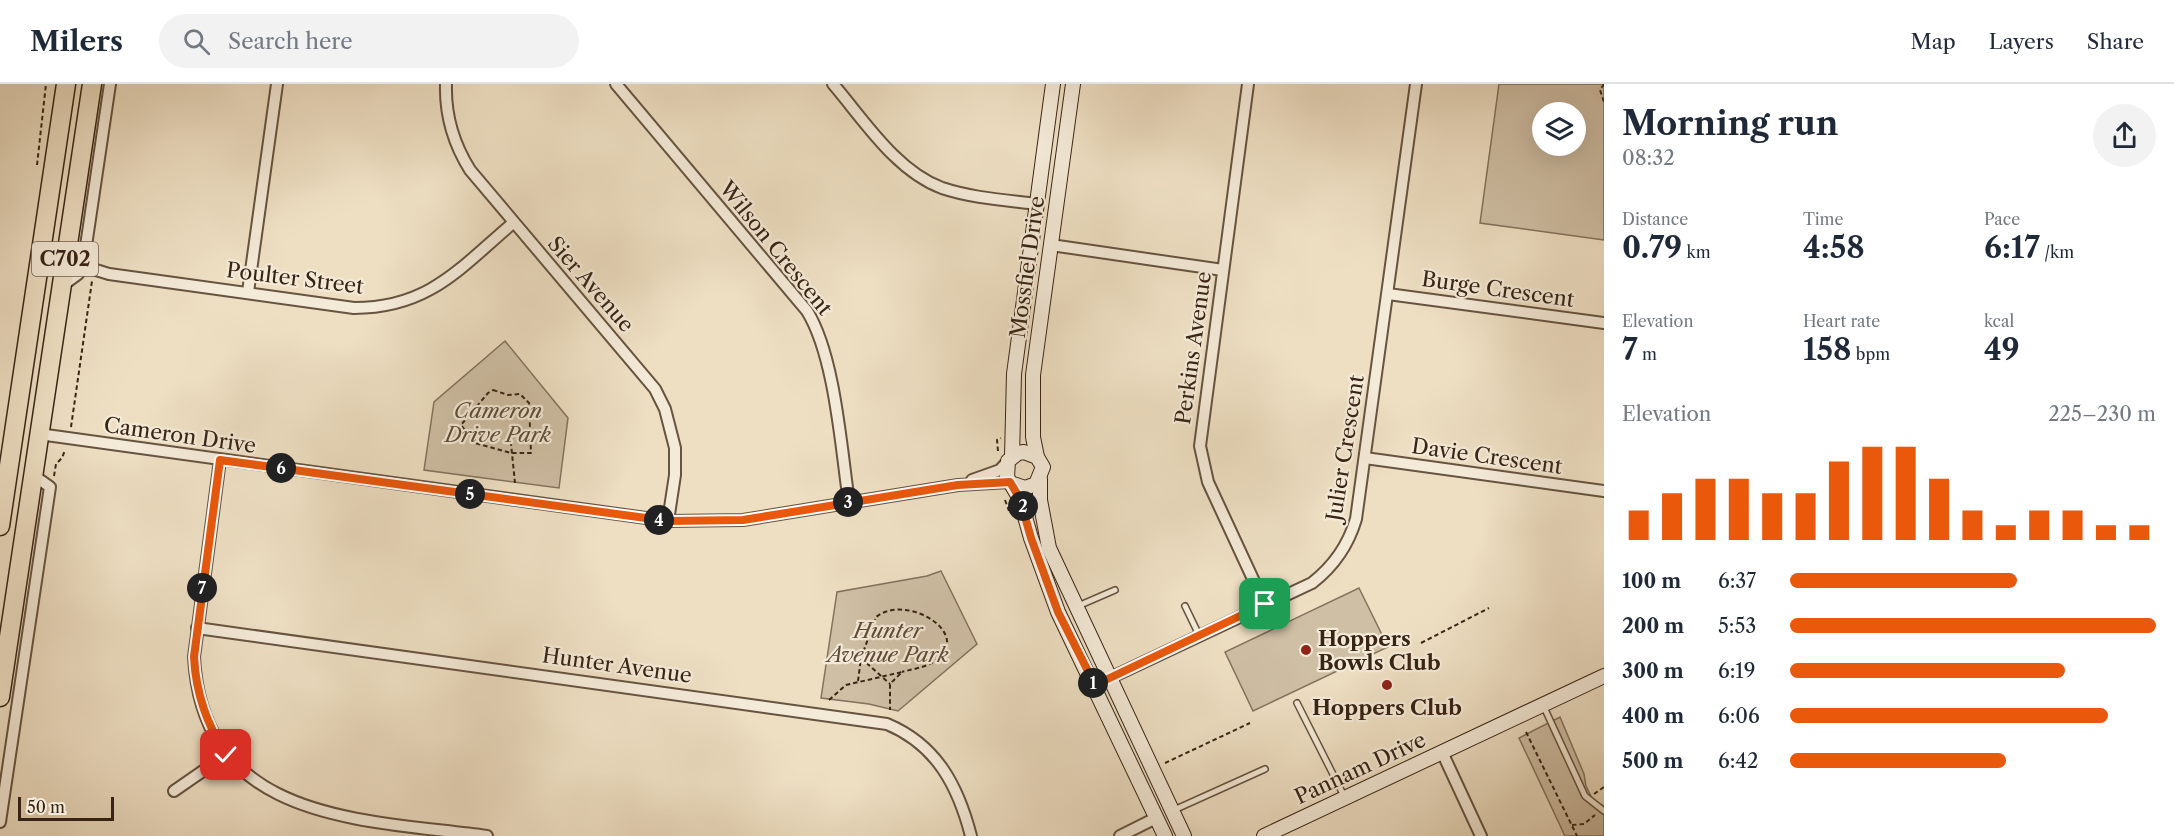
<!DOCTYPE html>
<html lang="en">
<head>
<meta charset="utf-8">
<style>
  body { margin:0; font-family:"Libre Caslon Text",serif; background:#f2f2f3; color:#1f2937; height:100vh; display:flex; flex-direction:column; font-size:22px; white-space:nowrap }
  * { box-sizing:border-box; margin:0 }
  p { font-size:20px; color:#747a83 }
  .icon { flex:none; width:33px; height:33px; fill:none; stroke:currentColor; stroke-width:2; stroke-linecap:round; stroke-linejoin:round }
  .map { position:relative; flex:1; overflow:hidden }
  .side { display:flex; flex-direction:column; background:#fff; width:570px }
  .side>* { flex:none }
  .fabs { position:absolute; left:1532px; top:18px; display:grid; gap:12px }
  .fabs a { display:grid; place-items:center; width:54px; height:54px; border-radius:50%; background:#fff; box-shadow:0 6px 24px #0002; font-size:30px }
  .scale { position:absolute; left:18px; bottom:15px; width:96px; box-sizing:border-box; padding-left:6px; border:3px solid #382415; border-top:0; font-size:16px; line-height:21px; white-space:nowrap; color:#382415; -webkit-text-stroke:4px #f4ead8; paint-order:stroke }
  .pin { position:absolute; display:grid; place-items:center; width:51px; height:51px; color:#fff; margin:-26px; border-radius:12px; box-shadow:0 3px 9px #0006 }
  .km { position:absolute; width:30px; height:30px; margin:-15px; border-radius:50%; background:#222; color:#fff; font-size:16px; line-height:30px; text-align:center }
  .round { display:grid; place-items:center; flex:none; width:63px; height:63px; border-radius:32px; background:#f2f2f3 }
  .overview { display:flex; align-items:center; justify-content:space-between; height:102px; padding:0 18px }
  h1 { font-size:33px; font-weight:700; line-height:45px }
  .metrics { display:grid; grid-template-columns:repeat(3,1fr); gap:9px; height:102px; padding:6px 18px }
  .metrics div { display:grid; align-content:center }
  .metrics b { font-size:30px; font-weight:700 }
  .metrics small { font-size:16px; font-weight:400 }
  .metrics p { font-size:16px }
  .chart { height:168px; padding:12px 18px }
  .chart p { display:flex; justify-content:space-between }
  .chart svg { width:100%; height:108px; margin-top:6px; stroke:#ea580c; stroke-width:6 }
  ul { padding:0 18px; list-style:none; font-size:20px }
  li { display:grid; grid-template-columns:96px 72px 1fr; align-items:center; height:45px }
  li i { height:15px; border-radius:8px; background:#ea580c }
  header { display:flex; align-items:center; gap:36px; box-sizing:border-box; height:84px; padding:0 30px; background:#fff; border-bottom:2px solid #e0e1e3 }
  header strong { font-size:28px }
  nav { display:flex; gap:33px; margin-inline-start:auto; font-size:21px }
  .search { width:420px; height:54px; background:#f2f2f3; display:flex; align-items:center; gap:15px; box-sizing:border-box; padding:0 21px; border-radius:33px; color:#747a83; font-size:22px }
  main { display:flex; flex:1; min-height:0 }
  .map>svg:first-child { display:block }
</style>
</head>
<body>
<header>
<strong>Milers</strong>
<div class="search"><svg class="icon" aria-label="search" viewBox="0 0 24 24"><circle cx="10" cy="10" r="6"/><path d="M15 15l6 6"/></svg>Search here</div>
<nav><a>Map</a><a>Layers</a><a>Share</a></nav>
</header>
<main>
<div class="map">
<svg width="1604" height="752" viewBox="0 0 1604 752">
  <rect width="100%" height="100%" fill="#eedfc3"/>
  <filter id="stains"><feTurbulence type="fractalNoise" baseFrequency=".00333" numOctaves="4"/><feColorMatrix values="0 0 0 0 .2 0 0 0 0 .09 0 0 0 0 .02 0 0 0 .5 -.17"/></filter>
  <radialGradient id="worn" r=".72"><stop offset=".6" stop-color="#630" stop-opacity="0"/><stop offset="1" stop-color="#630" stop-opacity=".3"/></radialGradient>
  <g fill="#cfbfa5" stroke="#84725d" stroke-width="1.5" fill-rule="evenodd">
    <path d="M1499,0H1604V156L1480,139ZM1542,28H1575V62H1542Z"/>
    <path d="M505,257L568,334L559,404L424,386L434,318Z"/>
    <path d="M941,487L977,560L898,627L869,620L821,614L837,508L927,492Z"/>
    <path d="M1359,504L1388,563L1253,627L1225,568Z"/>
    <path d="M1560,633L1584,690L1586,702L1593,716L1604,722V752H1565L1519,654Z"/>
  </g>
  <g fill="none" stroke-linecap="round" stroke-linejoin="round">
    <defs>
      <g id="lane">
        <path d="M1078,522L1115,506"/>
        <path d="M1185,522L1199,551"/>
        <path d="M1297,619L1344,712"/>
        <path d="M1543,621L1585,712L1604,727"/>
        <path d="M1174,726L1265,685"/>
      </g>
      <g id="street">
        <path d="M446,0C445,32 453,59 470,86L655,305L665,325L675,364V391L668,437"/>
        <path d="M616,0L807,227C835,272 841,364 849,418"/>
        <path d="M833,0C864,36 896,87 942,104C972,114 1005,116 1037,120"/>
        <path d="M1248,0L1200,362L1208,398L1265,521"/>
        <path d="M1051,161L1223,186"/>
        <path d="M83,182L109,190L354,224C429,224 460,184 513,139"/>
        <path d="M63,201L78,190L83,182L110,0"/>
        <path d="M248,208L277,0"/>
        <path d="M1388,210L1604,239"/>
        <path d="M39,350L668,437L743,436L958,401L1010,398"/>
        <path d="M1365,374L1604,407"/>
        <path d="M220,376L194,573C203,739 362,735 487,752"/>
        <path d="M972,396L1000,386L1008,377"/>
        <path d="M197,544L887,640C937,661 958,702 971,752"/>
        <path d="M1110,594L1312,499C1334,482 1348,462 1356,435L1416,0"/>
        <path d="M1442,668L1481,752"/>
        <path d="M174,707L226,671"/>
        <path d="M0,738L50,403L33,391"/>
        <path d="M1120,752L1156,734"/>
      </g>
      <g id="secondary">
        <path d="M1012,373L1014,290L1053,0"/>
        <path d="M1037,373L1033,353V291L1073,0"/>
        <path d="M1040,395V416L1049,464L1184,752"/>
        <path d="M1013,400L1025,404L1036,400L1043,383L1037,373L1024,368L1018,369L1008,377L1007,393L1020,415L1031,454L1058,528L1165,752"/>
        <path d="M1264,752L1604,592"/>
      </g>
      <g id="highway">
        <path d="M0,442L66,0"/>
        <path d="M0,613L92,0"/>
      </g>
    </defs>
    <use href="#lane" stroke="#665340" stroke-width="8"/>
    <use href="#street" stroke="#665340" stroke-width="14"/>
    <use href="#secondary" stroke="#382415" stroke-width="16"/>
    <use href="#highway" stroke="#382415" stroke-width="21"/>
    <g stroke="#382415" stroke-width="2" stroke-dasharray="4.5 3" stroke-linecap="butt">
      <path d="M1604,0L1600,6L1604,18"/>
      <path d="M37,81L46,0"/>
      <path d="M493,306L508,311L520,310L529,319L531,369H511L475,359L461,341L488,309Z"/>
      <path d="M71,343L92,197"/>
      <path d="M510,350L515,399"/>
      <path d="M998,367L997,356L1001,354"/>
      <path d="M54,392L56,380L62,374L65,366"/>
      <path d="M1005,416L1009,427"/>
      <path d="M1421,559L1489,524"/>
      <path d="M861,574L890,600"/>
      <path d="M858,597L861,574L876,533C907,508 977,552 933,578C924,584 912,585 902,588"/>
      <path d="M829,616L846,601L902,588L890,600V626"/>
      <path d="M1526,648L1577,752"/>
      <path d="M1165,679L1250,639"/>
      <path d="M1594,710L1604,703"/>
      <path d="M1572,741L1584,740L1595,731"/>
    </g>
    <use href="#lane" stroke="#f4ead8" stroke-width="5"/>
    <use href="#street" stroke="#f4ead8" stroke-width="10"/>
    <use href="#secondary" stroke="#f4ead8" stroke-width="14"/>
    <use href="#highway" stroke="#eedfc3" stroke-width="18"/>
  </g>
  <g fill="none" stroke-linecap="round" stroke-linejoin="round">
    <defs>
      <path id="route" d="M226,671C207,640 196,610 194,573L220,376L668,437L743,436L958,401L1010,398L1020,415L1031,454L1058,528L1095,601L1265,520"/>
    </defs>
    <use href="#route" stroke="#fff" stroke-width="12"/>
    <use href="#route" stroke="#ea580c" stroke-width="8"/>
  </g>
  <g fill="#8f2418" stroke="#f4ead8" stroke-width="2">
    <circle cx="1306" cy="566" r="6"/>
    <circle cx="1387" cy="601" r="6"/>
  </g>
  <g text-anchor="middle" dominant-baseline="central" stroke-width="4.5" stroke-linejoin="round" paint-order="stroke">
    <rect fill="#f4ead8" stroke="#705f50" stroke-width="1.5" x="32" y="158" width="66" height="34" rx="4.5"/>
    <g font-size="20" font-weight="bold" fill="#382415">
      <text x="65" y="175">C702</text>
    </g>
    <g font-size="21" fill="#382415" stroke="#f4ead8">
      <text transform="translate(776 164) rotate(51)">Wilson Crescent</text>
      <text transform="translate(1027 183) rotate(-82)">Mossfiel Drive</text>
      <text transform="translate(295 194) rotate(7)">Poulter Street</text>
      <text transform="translate(591 200) rotate(49)">Sier Avenue</text>
      <text transform="translate(1498 205) rotate(8)">Burge Crescent</text>
      <text transform="translate(1193 264) rotate(-82)">Perkins Avenue</text>
      <text transform="translate(180 351) rotate(8)">Cameron Drive</text>
      <text transform="translate(1345 364) rotate(-81)">Julier Crescent</text>
      <text transform="translate(1487 372) rotate(8)">Davie Crescent</text>
      <text transform="translate(617 581) rotate(8)">Hunter Avenue</text>
      <text transform="translate(1360 684) rotate(-25)">Pannam Drive</text>
    </g>
    <g font-size="21" font-style="italic" fill="#5e4b39" stroke="#f4ead8">
      <text x="498" y="326">Cameron<tspan x="498" dy="24">Drive Park</tspan></text>
      <text x="888" y="546">Hunter<tspan x="888" dy="24">Avenue Park</tspan></text>
    </g>
    <g font-size="21" font-weight="bold" fill="#382415" stroke="#f4ead8" text-anchor="start">
      <text x="1318" y="554">Hoppers<tspan x="1318" dy="24">Bowls Club</tspan></text>
      <text x="1387" y="623" text-anchor="middle">Hoppers Club</text>
    </g>
  </g>
  <rect width="100%" height="100%" filter="url(#stains)"/>
  <rect width="100%" height="100%" fill="url(#worn)"/>
</svg>
<div class="fabs">
<a><svg class="icon" aria-label="layers" viewBox="0 0 24 24"><path d="M12 4l9 5-9 5-9-5zM3 14l9 5 9-5"/></svg></a>
</div>
<div class="scale">50 m</div>
<div class="pin" style="left:1265px;top:520px;background:#1e9e55"><svg class="icon" aria-label="arrive" viewBox="0 0 24 24"><path d="M6 21V4h12l-3 4 3 4H6"/></svg></div>
<div class="pin" style="left:226px;top:671px;background:#d93025"><svg class="icon" aria-label="check" viewBox="0 0 24 24"><path d="M5 12l5 5 9-10"/></svg></div>
<b class="km" style="left:1093px;top:599px">1</b>
<b class="km" style="left:1023px;top:422px">2</b>
<b class="km" style="left:848px;top:418px">3</b>
<b class="km" style="left:659px;top:436px">4</b>
<b class="km" style="left:470px;top:410px">5</b>
<b class="km" style="left:281px;top:384px">6</b>
<b class="km" style="left:202px;top:504px">7</b>
</div>
<section class="side">
<div class="overview"><div><h1>Morning run</h1><p>08:32</p></div><a class="round"><svg class="icon" aria-label="share" viewBox="0 0 24 24"><path d="M12 15V3M7 8l5-5 5 5M5 13v7h14v-7"/></svg></a></div>
<div class="metrics">
<div><p>Distance</p><b>0.79<small> km</small></b></div>
<div><p>Time</p><b>4:58</b></div>
<div><p>Pace</p><b>6:17<small> /km</small></b></div>
</div>
<div class="metrics">
<div><p>Elevation</p><b>7<small> m</small></b></div>
<div><p>Heart rate</p><b>158<small> bpm</small></b></div>
<div><p>kcal</p><b>49</b></div>
</div>
<div class="chart"><p><span>Elevation</span>225–230 m</p>
<svg viewBox="0 0 160 44" preserveAspectRatio="none"><path d="M5 44V32M15 44V25M25 44V19M35 44V19M45 44V25M55 44V25M65 44V12M75 44V6M85 44V6M95 44V19M105 44V32M115 44V38M125 44V32M135 44V32M145 44V38M155 44V38"/></svg>
</div>
<ul>
<li><b>100 m</b>6:37<i style="width:62%"></i></li>
<li><b>200 m</b>5:53<i style="width:100%"></i></li>
<li><b>300 m</b>6:19<i style="width:75%"></i></li>
<li><b>400 m</b>6:06<i style="width:87%"></i></li>
<li><b>500 m</b>6:42<i style="width:59%"></i></li>
</ul>
</section>
</main>
</body>
</html>
